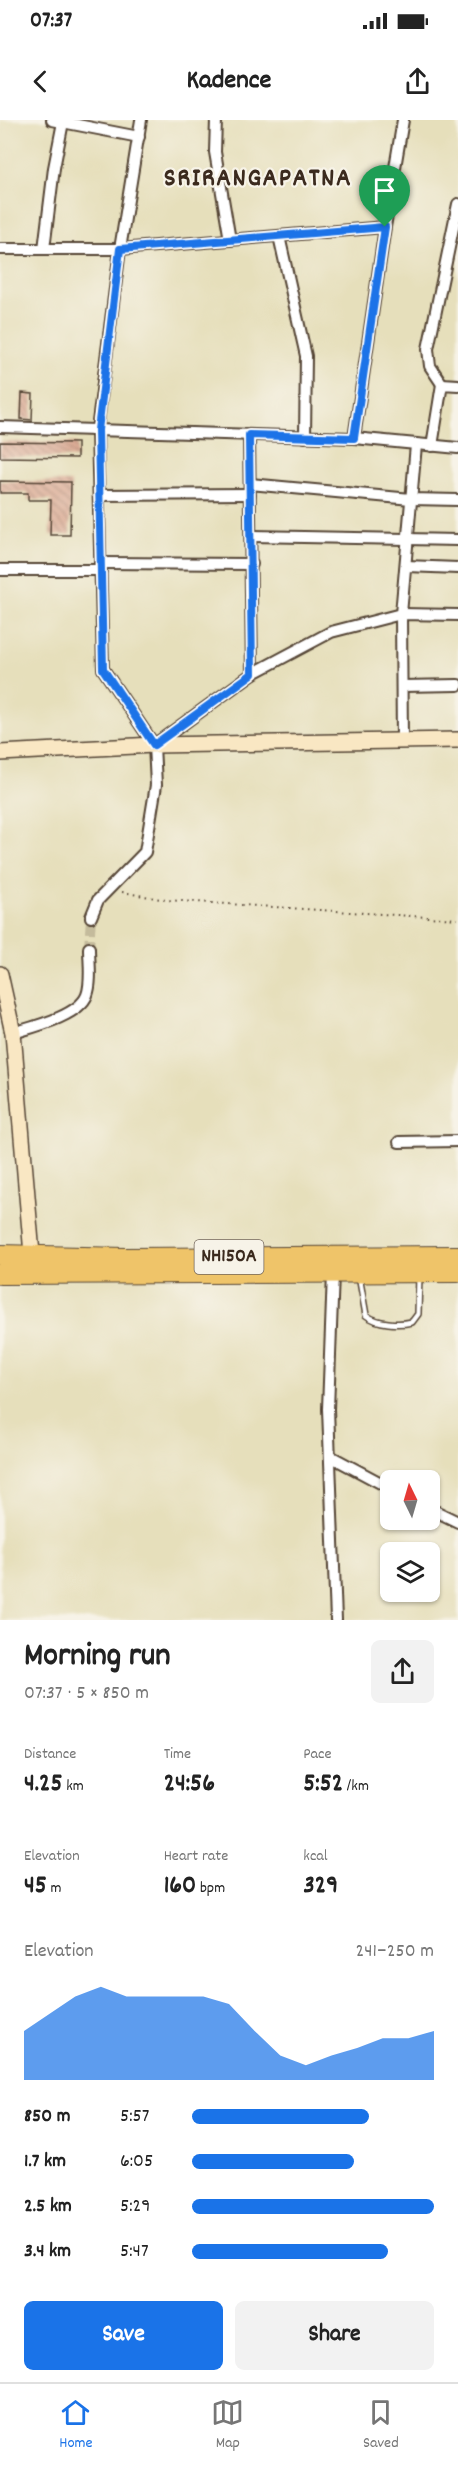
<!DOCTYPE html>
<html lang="en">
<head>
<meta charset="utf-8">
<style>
  body { margin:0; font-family:Dekko,sans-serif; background:#f2f2f2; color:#222; height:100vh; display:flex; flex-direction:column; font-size:22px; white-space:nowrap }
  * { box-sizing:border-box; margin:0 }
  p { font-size:20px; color:#767676 }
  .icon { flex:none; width:33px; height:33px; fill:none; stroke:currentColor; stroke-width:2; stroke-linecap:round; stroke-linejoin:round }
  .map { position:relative; height:1500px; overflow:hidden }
  .drawer { display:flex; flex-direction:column; background:#fff; flex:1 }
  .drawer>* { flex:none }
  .needle { width:39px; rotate:355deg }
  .fabs { position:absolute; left:380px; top:1350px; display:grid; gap:12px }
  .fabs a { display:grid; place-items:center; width:60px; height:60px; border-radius:9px; background:#fff; box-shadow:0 2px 4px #0004; font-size:30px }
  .pin { position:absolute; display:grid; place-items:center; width:51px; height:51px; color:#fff; margin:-62px -26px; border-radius:50% 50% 50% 0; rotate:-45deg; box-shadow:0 0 6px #0007 }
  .pin .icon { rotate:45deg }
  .round { display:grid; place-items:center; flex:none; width:63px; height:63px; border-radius:9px; background:#f2f2f2 }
  .headline { display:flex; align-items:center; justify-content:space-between; height:102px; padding:0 24px }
  h1 { font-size:33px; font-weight:700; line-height:45px }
  .figures { display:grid; grid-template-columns:repeat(3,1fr); gap:9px; height:102px; padding:6px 24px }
  .figures div { display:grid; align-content:center }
  .figures b { font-size:26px; font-weight:700 }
  .figures small { font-size:16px; font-weight:400 }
  .figures p { font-size:16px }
  .chart { height:168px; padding:12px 24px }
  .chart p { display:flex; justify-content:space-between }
  .chart svg { width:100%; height:108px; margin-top:6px; fill:#1a73e8; opacity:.7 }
  .button { display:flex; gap:12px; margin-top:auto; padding:12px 24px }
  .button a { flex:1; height:69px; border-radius:9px; background:#1a73e8; color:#fff; font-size:24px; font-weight:700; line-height:69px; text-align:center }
  .button a+a { background:#f2f2f2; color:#222 }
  ul { padding:0 24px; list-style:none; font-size:20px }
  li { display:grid; grid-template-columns:96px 72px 1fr; align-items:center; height:45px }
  li i { height:15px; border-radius:8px; background:#1a73e8 }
  .status { display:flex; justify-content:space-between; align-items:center; height:42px; padding:0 30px; background:#fff; direction:ltr }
  .status svg { height:16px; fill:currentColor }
  header { display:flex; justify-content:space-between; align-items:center; height:78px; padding:0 24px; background:#fff; font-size:27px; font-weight:700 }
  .dock { display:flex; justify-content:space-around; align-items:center; height:84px; border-top:2px solid #e0e0e0; background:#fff; font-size:16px; color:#767676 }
  .dock a { display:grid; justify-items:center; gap:3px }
  .dock .on { color:#1a73e8 }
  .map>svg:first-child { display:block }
</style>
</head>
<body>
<div class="status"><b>07:37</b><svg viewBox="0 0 49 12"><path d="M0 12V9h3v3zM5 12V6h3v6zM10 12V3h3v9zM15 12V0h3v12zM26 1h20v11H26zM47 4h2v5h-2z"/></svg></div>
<header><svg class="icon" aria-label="back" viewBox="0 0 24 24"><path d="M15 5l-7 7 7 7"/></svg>Kadence<svg class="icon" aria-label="share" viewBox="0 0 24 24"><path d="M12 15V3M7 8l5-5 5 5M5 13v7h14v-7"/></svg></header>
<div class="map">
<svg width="458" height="1500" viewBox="0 0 458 1500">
  <defs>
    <pattern id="building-back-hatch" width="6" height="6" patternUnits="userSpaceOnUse" patternTransform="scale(1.5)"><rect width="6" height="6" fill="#dcac95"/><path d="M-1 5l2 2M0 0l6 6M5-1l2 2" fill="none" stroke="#b48c79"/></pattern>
  </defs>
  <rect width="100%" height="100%" fill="#f7f3e8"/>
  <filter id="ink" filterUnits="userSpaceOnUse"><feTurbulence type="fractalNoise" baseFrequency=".0167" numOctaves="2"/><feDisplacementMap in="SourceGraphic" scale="12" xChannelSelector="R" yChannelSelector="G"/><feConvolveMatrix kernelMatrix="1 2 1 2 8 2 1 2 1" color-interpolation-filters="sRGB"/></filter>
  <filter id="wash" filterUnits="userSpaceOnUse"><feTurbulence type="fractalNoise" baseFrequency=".008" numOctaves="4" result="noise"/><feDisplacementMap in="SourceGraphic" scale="24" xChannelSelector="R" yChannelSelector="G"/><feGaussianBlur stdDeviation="1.35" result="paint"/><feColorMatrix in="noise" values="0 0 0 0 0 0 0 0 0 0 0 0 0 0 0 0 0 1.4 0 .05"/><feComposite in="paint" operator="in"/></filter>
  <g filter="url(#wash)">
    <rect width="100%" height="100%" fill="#e6dfbb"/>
    <g id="blocks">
      <g fill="url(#building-back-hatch)">
        <path d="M22,273L33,274L32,300L21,299Z"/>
        <path d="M0,322L77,323V338L0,337Z"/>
        <path d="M0,361L71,362L70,415H50L51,380H28V373H0Z"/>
      </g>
    </g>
  </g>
  <g filter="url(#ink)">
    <use href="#blocks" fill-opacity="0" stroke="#554536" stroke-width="1.5"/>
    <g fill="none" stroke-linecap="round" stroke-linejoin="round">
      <path stroke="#c4bb9c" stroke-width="10" stroke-dasharray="10 5" stroke-linecap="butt" d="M89,828L91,797"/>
      <defs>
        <path id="lane" d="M359,1156L366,1195C377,1204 399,1205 412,1202L418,1194L419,1155"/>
        <g id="street">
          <path d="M52,0L139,17"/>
          <path d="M216,0L215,32L230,120"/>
          <path d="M385,107L403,0"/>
          <path d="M279,116L306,236L305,317"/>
          <path d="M0,129H120L385,107L354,318"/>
          <path d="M44,129L54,48L63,2"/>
          <path d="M442,264L430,246L428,229L458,84"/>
          <path d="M0,307L354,318L458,328"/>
          <path d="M249,315L252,554"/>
          <path d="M432,326L442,264L458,265"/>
          <path d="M250,364L411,379L458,380"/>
          <path d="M99,375L250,374"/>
          <path d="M252,416L458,420"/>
          <path d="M100,443L252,444"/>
          <path d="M406,446L458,448"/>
          <path d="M0,450H101"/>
          <path d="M402,566L458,565"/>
          <path d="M402,622L401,494L416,325"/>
          <path d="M154,625L252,554L331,512L401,494L458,495"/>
          <path d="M91,797L98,780L145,732L156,665L154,625L103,549L97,310L120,129L141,0"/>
          <path d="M13,913C33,907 79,896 87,875C92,862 89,842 89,828"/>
          <path d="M399,1022L458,1021"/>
          <path d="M333,1153L328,1289L336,1500"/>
          <path d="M330,1336L390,1368"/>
          <path d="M429,1388L458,1402"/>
        </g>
        <g id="secondary">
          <path d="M0,633L154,625L458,620"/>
          <path d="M0,854L13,913L33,1146"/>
        </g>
        <g id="highway">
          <path d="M0,1135L125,1138L458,1136"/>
          <path d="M0,1154L458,1152"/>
        </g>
      </defs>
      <use href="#lane" stroke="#554536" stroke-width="8"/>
      <use href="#street" stroke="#554536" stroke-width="14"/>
      <use href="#secondary" stroke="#554536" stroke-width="18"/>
      <use href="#highway" stroke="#554536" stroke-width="22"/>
      <path stroke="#554536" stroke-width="2" stroke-dasharray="1.5 4.5" stroke-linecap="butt" d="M122,772L166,780L458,799"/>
      <use href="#lane" stroke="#fff" stroke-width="5"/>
      <use href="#street" stroke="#fff" stroke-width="10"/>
      <use href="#secondary" stroke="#f9e7c3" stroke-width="15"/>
      <use href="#highway" stroke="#efc469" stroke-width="20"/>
    </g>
  </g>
  <g fill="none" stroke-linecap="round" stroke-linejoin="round" filter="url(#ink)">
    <defs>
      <path id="route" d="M385,107L354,318L249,315L252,554L154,625L103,549L98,310L120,129Z"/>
    </defs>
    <use href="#route" stroke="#fff" stroke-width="12"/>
    <use href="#route" stroke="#1a73e8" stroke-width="8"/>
  </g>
  <g text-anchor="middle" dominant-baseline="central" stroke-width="4.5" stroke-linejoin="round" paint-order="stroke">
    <rect fill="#f7f3e8" stroke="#73665b" stroke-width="1.5" x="194.5" y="1120" width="69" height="34" rx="4.5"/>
    <g font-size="20" font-weight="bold" fill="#3b2a1e">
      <text x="229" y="1137">NH150A</text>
    </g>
    <g font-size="27" font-weight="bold" letter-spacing="1.5" fill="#3b2a1e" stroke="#f7f3e8">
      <text x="258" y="59">SRIRANGAPATNA</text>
    </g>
  </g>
</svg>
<div class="fabs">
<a><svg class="needle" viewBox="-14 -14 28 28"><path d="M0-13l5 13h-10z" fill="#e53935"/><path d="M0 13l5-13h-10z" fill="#767676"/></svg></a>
<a><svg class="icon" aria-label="layers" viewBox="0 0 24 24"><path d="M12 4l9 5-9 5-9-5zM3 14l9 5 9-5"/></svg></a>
</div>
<div class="pin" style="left:385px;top:107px;background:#1e9e55"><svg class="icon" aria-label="arrive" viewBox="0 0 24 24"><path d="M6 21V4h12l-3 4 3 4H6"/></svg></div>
</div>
<section class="drawer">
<div class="headline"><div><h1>Morning run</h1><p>07:37 · 5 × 850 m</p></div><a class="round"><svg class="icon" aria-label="share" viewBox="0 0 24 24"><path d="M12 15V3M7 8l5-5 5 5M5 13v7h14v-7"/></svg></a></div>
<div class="figures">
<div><p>Distance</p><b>4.25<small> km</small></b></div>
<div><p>Time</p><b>24:56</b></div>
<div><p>Pace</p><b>5:52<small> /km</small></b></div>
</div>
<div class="figures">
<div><p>Elevation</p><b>45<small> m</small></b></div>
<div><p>Heart rate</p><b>160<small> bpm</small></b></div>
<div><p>kcal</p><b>329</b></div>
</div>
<div class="chart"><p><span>Elevation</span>241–250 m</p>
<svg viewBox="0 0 160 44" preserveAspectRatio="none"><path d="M0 44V24L10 17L20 10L30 6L40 10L50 10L60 10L70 10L80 13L90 24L100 34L110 38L120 34L130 31L140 27L150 27L160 24V44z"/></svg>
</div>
<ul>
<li><b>850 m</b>5:57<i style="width:73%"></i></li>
<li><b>1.7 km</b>6:05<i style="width:67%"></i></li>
<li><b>2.5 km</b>5:29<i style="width:100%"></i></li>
<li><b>3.4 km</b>5:47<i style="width:81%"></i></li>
</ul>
<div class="button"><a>Save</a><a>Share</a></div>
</section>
<nav class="dock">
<a class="on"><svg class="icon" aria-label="home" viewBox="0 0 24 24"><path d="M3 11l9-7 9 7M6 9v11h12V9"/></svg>Home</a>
<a><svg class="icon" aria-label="map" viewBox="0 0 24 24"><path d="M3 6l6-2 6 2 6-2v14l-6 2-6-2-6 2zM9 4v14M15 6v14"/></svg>Map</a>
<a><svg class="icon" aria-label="saved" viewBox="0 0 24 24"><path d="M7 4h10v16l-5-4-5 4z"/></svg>Saved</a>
</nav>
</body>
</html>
